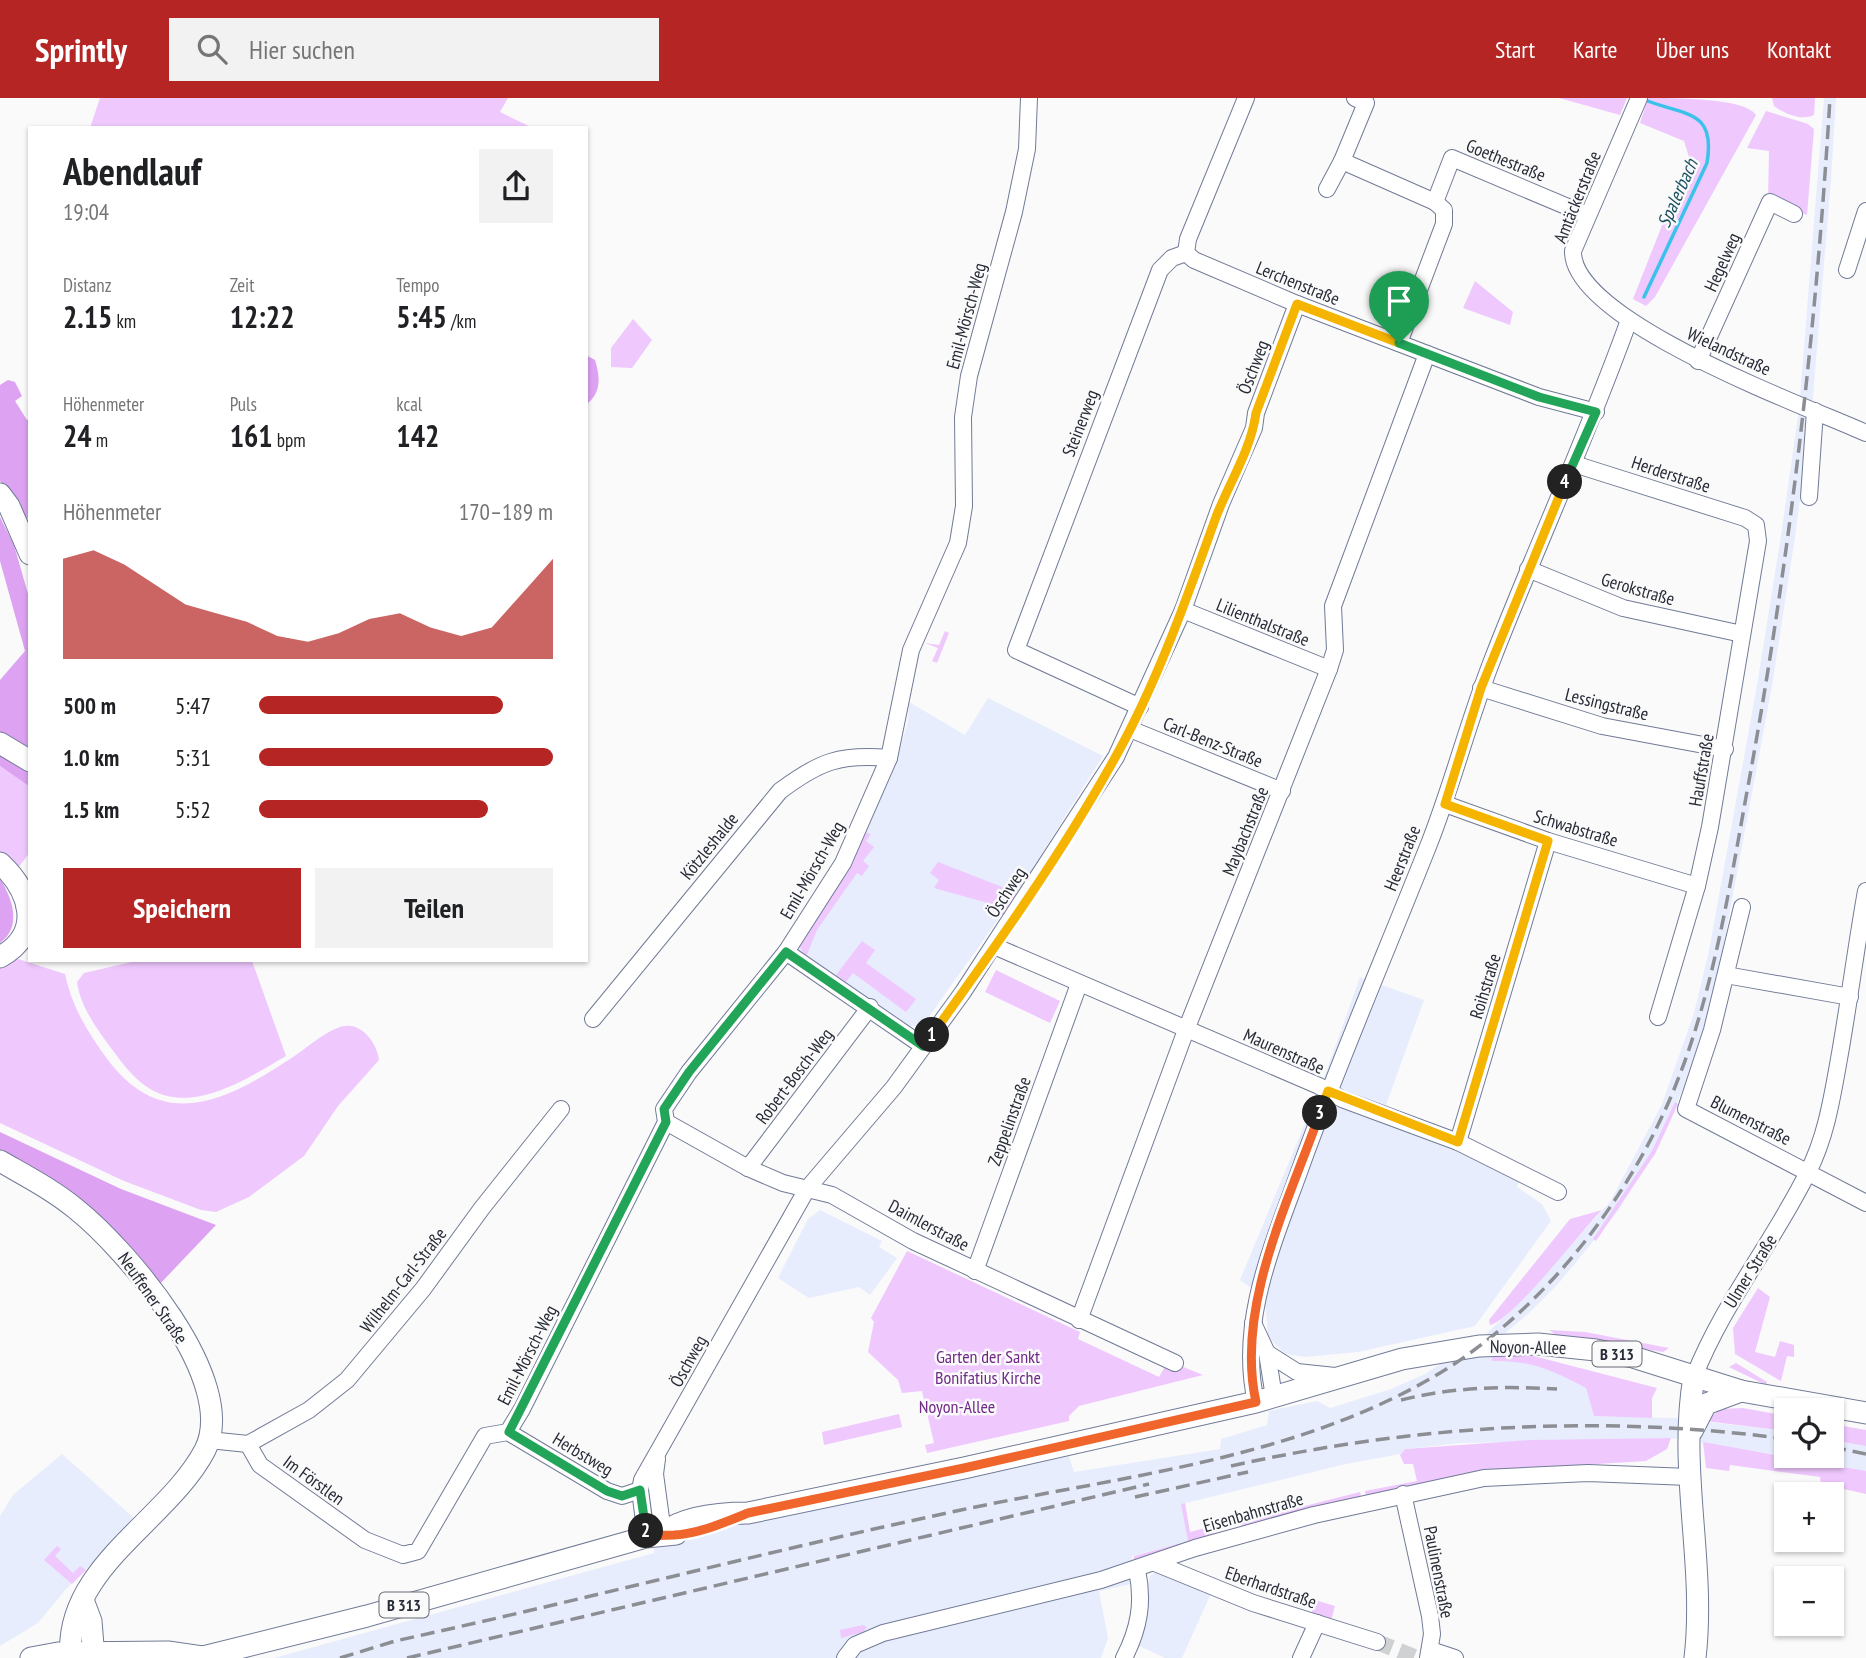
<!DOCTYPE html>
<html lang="de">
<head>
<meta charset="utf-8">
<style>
  body { margin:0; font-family:"PT Sans Narrow",sans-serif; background:#f2f2f2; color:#202124; height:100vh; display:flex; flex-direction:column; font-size:26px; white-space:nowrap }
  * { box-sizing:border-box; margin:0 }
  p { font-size:23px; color:#757577 }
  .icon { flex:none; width:38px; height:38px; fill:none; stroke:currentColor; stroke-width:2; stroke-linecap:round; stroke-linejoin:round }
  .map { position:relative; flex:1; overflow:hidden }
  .sheet { position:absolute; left:28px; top:28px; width:560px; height:836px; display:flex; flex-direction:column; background:#fff; border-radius:0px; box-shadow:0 2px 5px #0004 }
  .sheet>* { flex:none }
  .controls { position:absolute; left:1774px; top:1300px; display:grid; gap:14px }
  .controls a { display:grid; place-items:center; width:70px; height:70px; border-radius:0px; background:#fff; box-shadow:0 2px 5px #0004; font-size:35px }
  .pin { position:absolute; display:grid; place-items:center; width:60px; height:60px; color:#fff; margin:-72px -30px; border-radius:50% 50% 50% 0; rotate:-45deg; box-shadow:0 0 7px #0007 }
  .pin .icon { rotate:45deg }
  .km { position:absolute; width:35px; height:35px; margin:-18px; border-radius:50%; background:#222; color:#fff; font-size:19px; line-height:35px; text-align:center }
  .round { display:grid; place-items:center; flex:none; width:74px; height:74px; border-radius:0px; background:#f2f2f2 }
  .overview { display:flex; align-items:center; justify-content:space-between; height:119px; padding:0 35px }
  h1 { font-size:38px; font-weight:800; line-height:52px }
  .metrics { display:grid; grid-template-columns:repeat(3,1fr); gap:10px; height:119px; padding:7px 35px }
  .metrics div { display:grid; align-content:center }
  .metrics b { font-size:30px; font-weight:800 }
  .metrics small { font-size:19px; font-weight:400 }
  .metrics p { font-size:19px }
  .chart { height:196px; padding:14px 35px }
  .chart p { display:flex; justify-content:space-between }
  .chart svg { width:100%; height:126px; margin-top:7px; fill:#b42523; opacity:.7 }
  .button { display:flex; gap:14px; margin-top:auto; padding:14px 35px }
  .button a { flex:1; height:80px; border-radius:0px; background:#b42523; color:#fff; font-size:28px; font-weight:800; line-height:80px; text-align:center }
  .button a+a { background:#f2f2f2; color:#202124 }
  ul { padding:0 35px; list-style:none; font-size:23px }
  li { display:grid; grid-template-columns:112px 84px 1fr; align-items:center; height:52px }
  li i { height:18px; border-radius:9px; background:#b42523 }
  header { display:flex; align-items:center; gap:42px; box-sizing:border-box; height:98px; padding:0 35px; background:#b42523; color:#fff }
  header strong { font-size:33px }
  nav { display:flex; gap:38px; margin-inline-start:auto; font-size:24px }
  .search { width:490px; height:63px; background:#f2f2f2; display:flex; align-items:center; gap:18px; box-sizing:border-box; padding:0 24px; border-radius:0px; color:#757577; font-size:26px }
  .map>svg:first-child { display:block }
</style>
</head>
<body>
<header>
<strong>Sprintly</strong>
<div class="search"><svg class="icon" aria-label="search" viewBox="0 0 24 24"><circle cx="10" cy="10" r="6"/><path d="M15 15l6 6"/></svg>Hier suchen</div>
<nav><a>Start</a><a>Karte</a><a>Über uns</a><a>Kontakt</a></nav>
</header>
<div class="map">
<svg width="1866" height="1560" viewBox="0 0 1866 1560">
  <rect width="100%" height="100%" fill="#fafafa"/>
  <g fill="#e8edfd">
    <path d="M1824,0H1836L1831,82L1812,310L1795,439L1772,588L1722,855L1694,967L1654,1055L1618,1113L1558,1186L1528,1216L1480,1256L1491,1255L1492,1263H1524L1549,1271L1586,1290L1594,1318L1673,1320L1787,1333V1358L1671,1340L1462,1345L1405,1351L1400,1356L1346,1366L1182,1406L1188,1443L1132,1458L1136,1485L1099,1493L1108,1540L1101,1560H274L654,1455L653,1445L864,1398L1068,1356L1074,1374L1220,1351L1221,1341L1267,1327L1269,1313L1317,1303L1330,1310L1391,1291L1425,1276L1487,1235L1518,1206L1610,1104L1662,1006L1694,915L1709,853L1757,587L1781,438L1799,311Z"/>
    <path d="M988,600L1103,658L1017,795L930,917L922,928H904L795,851L849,769L893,673L908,624L909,604L965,637Z"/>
    <path d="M1360,879L1424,902L1386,1007L1524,1069L1517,1089L1542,1106L1551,1123L1475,1228L1358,1254L1305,1259L1285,1256L1268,1239L1265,1200L1240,1182L1324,980Z"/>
    <path d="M820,1112L882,1143L879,1149L897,1160L870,1197L859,1189L809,1200L778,1180L808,1121Z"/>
    <path d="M1832,1342L1866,1348V1373L1788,1358H1832Z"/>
    <path d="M62,1356L136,1422L66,1491L38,1525L0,1548V1418L13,1397Z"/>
    <path d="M1158,1472L1213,1491L1182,1560H1165L1135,1546L1150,1478Z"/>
  </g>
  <g fill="#efc8fe">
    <path d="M100,0H508L500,14L533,30H90Z"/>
    <path d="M1559,0H1627L1620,17Z"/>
    <path d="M1648,0C1674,0 1746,0 1756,17L1655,199L1646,208L1633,201L1689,59L1684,43L1640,25Z"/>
    <path d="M1772,0H1815L1814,17C1802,23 1785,16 1774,8Z"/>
    <path d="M1766,13L1808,26L1814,31L1807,117L1768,102L1769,53L1747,50Z"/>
    <path d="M1475,183L1513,214L1510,227L1463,210Z"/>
    <path d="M633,221L652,242L632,270L611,269V250Z"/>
    <path d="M945,533L949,535L937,565L932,563L938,550L925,545L939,547Z"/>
    <path d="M0,668L30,689V754L18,770L0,755Z"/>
    <path d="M865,734L871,736L866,743L874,749L863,763L869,768L862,778L857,775L817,832L806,859L799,848L802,840L849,769Z"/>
    <path d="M938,764L1010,792L1017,795L1003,817L985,811L988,805L934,790L939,782L930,775Z"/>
    <path d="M862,843L875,852L866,865L916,901L906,914L853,875L846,884L836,877Z"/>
    <path d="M15,860L65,876C72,909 88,935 108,962C163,1035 226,1003 290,961C306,951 322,935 340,929C360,922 377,944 379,962L338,1008L304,1058L249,1099L216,1114L201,1112L124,1083L0,1025V868Z"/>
    <path d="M136,863H252L286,958C250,979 195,1016 152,992C134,982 123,966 111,950C97,931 80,908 77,884L84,875Z"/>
    <path d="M996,872L1060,903L1050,925L985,894Z"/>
    <path d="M1675,1004L1678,1006L1655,1056L1596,1143L1593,1141L1652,1053Z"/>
    <path d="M1602,1112C1580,1134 1513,1222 1490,1227L1489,1222L1570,1121Z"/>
    <path d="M907,1153L1080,1234L1078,1241L1159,1279L1164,1270L1173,1273L1176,1266L1203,1277L1079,1308L1069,1318V1323L927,1355L925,1347L934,1345L922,1293L902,1295L898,1282L868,1254L874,1224L871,1220Z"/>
    <path d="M1758,1190L1770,1199L1755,1254L1775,1259L1780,1243L1794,1247V1259L1787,1258L1781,1283L1735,1256L1733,1230Z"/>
    <path d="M1549,1232L1585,1234L1669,1250L1663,1254L1556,1237Z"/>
    <path d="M1518,1254L1657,1290L1652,1300V1320L1594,1318L1586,1290C1549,1271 1534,1263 1492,1263L1491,1255Z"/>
    <path d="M1736,1265L1767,1284L1766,1287L1729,1269Z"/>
    <path d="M1743,1310L1787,1318V1333L1705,1323L1721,1311Z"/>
    <path d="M899,1316L902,1329L824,1347L822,1334Z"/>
    <path d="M1832,1326L1866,1332V1348L1832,1342Z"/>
    <path d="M1671,1340L1667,1351L1646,1363L1483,1373L1366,1399L1365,1393L1417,1383L1413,1366H1404L1400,1357L1405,1351L1531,1342Z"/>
    <path d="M1703,1344L1866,1373V1396L1821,1386L1820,1379L1730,1367L1729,1373L1706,1370Z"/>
    <path d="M1360,1394L1361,1399L1243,1429L1238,1425Z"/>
    <path d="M1185,1405L1190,1434L1213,1428L1214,1437L1133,1468L1134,1458L1188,1443L1181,1406Z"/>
    <path d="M57,1448L61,1451L55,1458L73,1475L80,1468L86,1472L72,1486L44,1462Z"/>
    <path d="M1315,1502L1335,1508L1331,1523L1311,1517Z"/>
    <path d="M863,1527L867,1529L863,1534L841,1540L840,1532Z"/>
  </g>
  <g fill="#dda2f2">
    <path d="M586,257L595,262C600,279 602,294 586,307Z"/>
    <path d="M8,282L15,284L22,298L15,303L27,322L30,321V424L0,383V287Z"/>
    <path d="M0,419L14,447L30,503V652L0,634V582L25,553L0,463Z"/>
    <path d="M0,657L30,673V689L0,668Z"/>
    <path d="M0,781C13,801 22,829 0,845Z"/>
    <path d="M0,1034L121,1091L216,1127L157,1189L0,1054Z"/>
  </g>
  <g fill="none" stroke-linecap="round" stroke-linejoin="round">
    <path stroke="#3ac2eb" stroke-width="3.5" d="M1644,199L1707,65C1716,11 1685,18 1645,2"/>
    <path stroke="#d0d1d3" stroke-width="16" stroke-dasharray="16 8" stroke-linecap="butt" d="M1377,1544L1417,1560"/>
    <defs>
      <g id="minor">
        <path d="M1639,0L1573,153C1571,223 1808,309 1866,335"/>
        <path d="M1342,63L1435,104L1444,112V126L1399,245"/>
        <path d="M1327,91L1342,63L1366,5L1355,0"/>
        <path d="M1435,104L1452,60L1587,117"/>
        <path d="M1186,155L1194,162L1297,206L1539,299L1596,314"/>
        <path d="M1186,155L1188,141L1246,0"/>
        <path d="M1847,172L1866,113"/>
        <path d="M1698,263L1770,104L1794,116"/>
        <path d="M1574,366L1745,420L1756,427L1758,443L1710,729L1697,788L1658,919"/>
        <path d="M1809,399L1815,313"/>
        <path d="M1528,471L1623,510L1742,536"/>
        <path d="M1183,512L1329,571"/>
        <path d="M1481,590L1602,628L1725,651"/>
        <path d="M1140,609L1016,552L1160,172L1172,160L1186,155"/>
        <path d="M1130,631L1282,693"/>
        <path d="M1445,706L1548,743L1697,788"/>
        <path d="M1742,809L1712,932L1686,1011L1866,1105"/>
        <path d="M994,848L1319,988L1342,1001L1458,1044L1558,1094"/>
        <path d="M786,854L923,948"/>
        <path d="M1726,877L1850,899"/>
        <path d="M593,921L780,693C820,663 840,656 889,660"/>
        <path d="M666,1024L748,1070L783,1085L832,1097L913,1143L1175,1265"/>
        <path d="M1458,1044L1548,743"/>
        <path d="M748,1070L870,909"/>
        <path d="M975,1173L1079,886"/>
        <path d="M1079,1222L1186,932L1329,571L1335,552L1333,508L1427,256"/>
        <path d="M1253,1225L1267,1255L1274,1299"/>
        <path d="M1267,1255L1297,1274L1335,1278"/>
        <path d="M1694,1279C1723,1205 1773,1145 1808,1074C1826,1039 1832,1000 1839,961C1849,905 1856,849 1866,793"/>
        <path d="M1256,1304C1237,1221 1276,1140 1303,1063C1342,956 1387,852 1429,746C1453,685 1469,621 1493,560C1537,447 1588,337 1629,222"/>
        <path d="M508,1334L607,1393L622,1398L640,1392"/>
        <path d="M209,1342L248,1346"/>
        <path d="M248,1346L260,1367L365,1442L403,1457L418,1453L485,1338L508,1334L522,1311L666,1024L664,1011L689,974L786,854L843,765L889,660L911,552L958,445L964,408L963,319L969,278L1014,114L1027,51L1029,0"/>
        <path d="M248,1346L309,1312L347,1282L423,1191L482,1110L561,1011"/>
        <path d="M657,1361L655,1376L663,1435"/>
        <path d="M1403,1396L1430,1518L1432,1536L1428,1560"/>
        <path d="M646,1439L640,1392L642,1382L807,1091L894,989L963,894L1116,659L1183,512L1221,406L1254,330L1256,315L1297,206"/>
        <path d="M1155,1465L1253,1505L1377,1544"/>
        <path d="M1431,1552L1455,1560"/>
        <path d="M845,1560L855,1547L883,1535L1101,1482L1195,1450L1314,1417L1484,1380L1588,1375L1689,1379"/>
        <path d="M1124,1560C1139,1531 1144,1504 1137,1472"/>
        <path d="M1301,1560L1317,1525"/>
      </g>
      <g id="major">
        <path d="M0,396L9,408L30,456"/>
        <path d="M0,645L30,663"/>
        <path d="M0,765C30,793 44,835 0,859"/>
        <path d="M0,1063C26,1078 53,1092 76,1111C126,1151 240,1283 205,1352C168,1423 63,1470 71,1560"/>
        <path d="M1694,1279C1678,1373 1706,1466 1695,1560"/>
        <path d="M1692,1333L1706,1306L1741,1293"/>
        <path d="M663,1435C684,1418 721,1415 748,1415L964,1370L1256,1304L1402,1261L1479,1248L1538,1246L1596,1252L1633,1259L1741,1293L1866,1315"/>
        <path d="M83,1502L91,1523L94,1560"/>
        <path d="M31,1560L58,1555L168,1554L202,1559"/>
        <path d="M199,1560L367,1518L646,1439L676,1436"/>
      </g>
    </defs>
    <use href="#minor" stroke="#717b96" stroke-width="18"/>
    <use href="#major" stroke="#717b96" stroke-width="23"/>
    <use href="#minor" stroke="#fff" stroke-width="16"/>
    <use href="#major" stroke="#fff" stroke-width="21"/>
    <g stroke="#8c8e94" stroke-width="3.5" stroke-dasharray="14 7" stroke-linecap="butt">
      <path d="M1401,1302C1454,1289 1503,1288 1557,1291"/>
      <path d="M1832,1349L1866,1356"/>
      <path d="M1231,1368C1415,1327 1600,1316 1787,1341"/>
      <path d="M1135,1399L1248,1374"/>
      <path d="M340,1560L395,1543C584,1502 772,1452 961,1412C1122,1378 1291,1362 1435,1278C1536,1218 1618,1116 1666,1010C1710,912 1727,804 1746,699C1789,468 1816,235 1830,0"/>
      <path d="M407,1560L1149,1386"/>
    </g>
  </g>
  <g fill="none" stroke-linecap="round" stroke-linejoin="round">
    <defs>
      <path id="split-1" d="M932,937C996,848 1063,754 1116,658C1158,583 1187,499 1216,419C1229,385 1251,352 1256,315L1297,206L1399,245"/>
      <path id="split-2" d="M646,1433L640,1392L622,1398L607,1393L509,1334L666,1024L664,1011L689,974L786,854L923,948L932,937"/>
      <path id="split-3" d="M646,1433V1439C656,1437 664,1437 674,1437C698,1436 726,1424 748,1415L964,1370L1256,1304C1235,1209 1289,1103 1320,1015"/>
      <path id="split-4" d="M1320,1015L1328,993L1458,1044L1548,743L1445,706L1481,590L1565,384"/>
      <path id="split-5" d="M1399,245L1539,299L1596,314L1565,384"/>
    </defs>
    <use href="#split-1" stroke="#fff" stroke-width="14"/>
    <use href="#split-2" stroke="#fff" stroke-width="14"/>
    <use href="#split-3" stroke="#fff" stroke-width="14"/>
    <use href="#split-4" stroke="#fff" stroke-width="14"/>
    <use href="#split-5" stroke="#fff" stroke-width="14"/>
    <use href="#split-1" stroke="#f5b400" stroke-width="9"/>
    <use href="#split-2" stroke="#22a559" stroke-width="9"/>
    <use href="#split-3" stroke="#f0652b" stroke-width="9"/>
    <use href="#split-4" stroke="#f5b400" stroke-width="9"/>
    <use href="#split-5" stroke="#22a559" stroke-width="9"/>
  </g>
  <g text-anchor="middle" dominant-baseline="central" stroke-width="5" stroke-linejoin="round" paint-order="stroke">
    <g fill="#fafafa" stroke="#666972" stroke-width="2">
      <rect x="1592.5" y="1243.5" width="49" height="25" rx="5"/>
      <rect x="379.5" y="1494.5" width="49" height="25" rx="5"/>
    </g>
    <g font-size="16" font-weight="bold" fill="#272b37">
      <text x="1617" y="1256">B 313</text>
      <text x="404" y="1507">B 313</text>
    </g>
    <g font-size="18" fill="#272b37" stroke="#fafafa">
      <text transform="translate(1506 62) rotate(22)">Goethestraße</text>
      <text transform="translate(1577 99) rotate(-68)">Amtäckerstraße</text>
      <text transform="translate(1722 164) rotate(-66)">Hegelweg</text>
      <text transform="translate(1298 185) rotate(22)">Lerchenstraße</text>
      <text transform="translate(966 218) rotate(-75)">Emil-Mörsch-Weg</text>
      <text transform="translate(1729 253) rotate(25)">Wielandstraße</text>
      <text transform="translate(1253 269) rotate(-69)">Öschweg</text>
      <text transform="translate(1080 325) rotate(-69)">Steinerweg</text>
      <text transform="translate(1671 376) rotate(18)">Herderstraße</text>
      <text transform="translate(1638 491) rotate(16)">Gerokstraße</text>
      <text transform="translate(1263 524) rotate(22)">Lilienthalstraße</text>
      <text transform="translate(1607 606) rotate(14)">Lessingstraße</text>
      <text transform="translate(1213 644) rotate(22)">Carl-Benz-Straße</text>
      <text transform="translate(1701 672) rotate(-80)">Hauffstraße</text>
      <text transform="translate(1576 730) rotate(17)">Schwabstraße</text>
      <text transform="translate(1245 733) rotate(-68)">Maybachstraße</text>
      <text transform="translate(709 748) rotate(-51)">Kötzleshalde</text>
      <text transform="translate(1402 760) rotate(-68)">Heerstraße</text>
      <text transform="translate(812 772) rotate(-60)">Emil-Mörsch-Weg</text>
      <text transform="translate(1006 794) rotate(-57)">Öschweg</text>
      <text transform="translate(1485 888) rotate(-73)">Roihstraße</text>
      <text transform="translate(1284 953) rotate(24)">Maurenstraße</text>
      <text transform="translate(794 978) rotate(-53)">Robert-Bosch-Weg</text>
      <text transform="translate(1751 1022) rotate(27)">Blumenstraße</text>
      <text transform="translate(1009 1023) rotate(-70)">Zeppelinstraße</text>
      <text transform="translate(929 1127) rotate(28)">Daimlerstraße</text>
      <text transform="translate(1750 1173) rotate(-58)">Ulmer Straße</text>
      <text transform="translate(403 1182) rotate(-52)">Wilhelm-Carl-Straße</text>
      <text transform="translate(153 1200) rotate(55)">Neuffener Straße</text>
      <text transform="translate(1528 1249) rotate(1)">Noyon-Allee</text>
      <text transform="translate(527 1257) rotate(-63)">Emil-Mörsch-Weg</text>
      <text transform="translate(688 1263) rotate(-61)">Öschweg</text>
      <text transform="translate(583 1356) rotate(31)">Herbstweg</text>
      <text transform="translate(314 1382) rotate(36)">Im Förstlen</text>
      <text transform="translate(1253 1414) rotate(-16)">Eisenbahnstraße</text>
      <text transform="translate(1439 1474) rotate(79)">Paulinenstraße</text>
      <text transform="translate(1271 1489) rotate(19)">Eberhardstraße</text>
    </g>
    <g font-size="18" fill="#6f2986" stroke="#fafafa">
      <text x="988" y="1258">Garten der Sankt<tspan x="988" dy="21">Bonifatius Kirche</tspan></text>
      <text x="957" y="1308">Noyon-Allee</text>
    </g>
    <g font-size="19" font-style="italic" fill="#194f60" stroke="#fafafa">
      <text transform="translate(1677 95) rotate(-66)">Spalerbach</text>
    </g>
  </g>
</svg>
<div class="controls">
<a><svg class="icon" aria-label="locate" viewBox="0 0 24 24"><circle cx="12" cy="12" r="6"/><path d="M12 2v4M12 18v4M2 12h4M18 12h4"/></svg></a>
<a>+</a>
<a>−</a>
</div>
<div class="pin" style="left:1399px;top:245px;background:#1e9e55"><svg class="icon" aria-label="arrive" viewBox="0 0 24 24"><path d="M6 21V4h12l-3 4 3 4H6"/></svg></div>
<b class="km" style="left:932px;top:937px">1</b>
<b class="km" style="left:646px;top:1433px">2</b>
<b class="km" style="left:1320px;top:1015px">3</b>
<b class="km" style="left:1565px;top:384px">4</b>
<section class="sheet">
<div class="overview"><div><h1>Abendlauf</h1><p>19:04</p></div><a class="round"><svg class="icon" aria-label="share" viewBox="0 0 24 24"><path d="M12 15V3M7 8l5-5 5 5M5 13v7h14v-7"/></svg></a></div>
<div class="metrics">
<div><p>Distanz</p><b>2.15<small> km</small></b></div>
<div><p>Zeit</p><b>12:22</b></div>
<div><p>Tempo</p><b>5:45<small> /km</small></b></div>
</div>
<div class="metrics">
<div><p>Höhenmeter</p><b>24<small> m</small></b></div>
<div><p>Puls</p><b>161<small> bpm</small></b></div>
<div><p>kcal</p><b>142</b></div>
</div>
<div class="chart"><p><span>Höhenmeter</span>170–189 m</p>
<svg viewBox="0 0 160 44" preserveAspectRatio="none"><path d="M0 44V9L10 6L20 11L30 18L40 25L50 28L60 31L70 36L80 38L90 35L100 30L110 28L120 33L130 36L140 33L150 21L160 9V44z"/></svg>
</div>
<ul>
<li><b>500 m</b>5:47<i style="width:83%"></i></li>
<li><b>1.0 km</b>5:31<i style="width:100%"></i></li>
<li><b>1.5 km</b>5:52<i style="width:78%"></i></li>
</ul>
<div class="button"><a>Speichern</a><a>Teilen</a></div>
</section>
</div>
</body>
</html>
